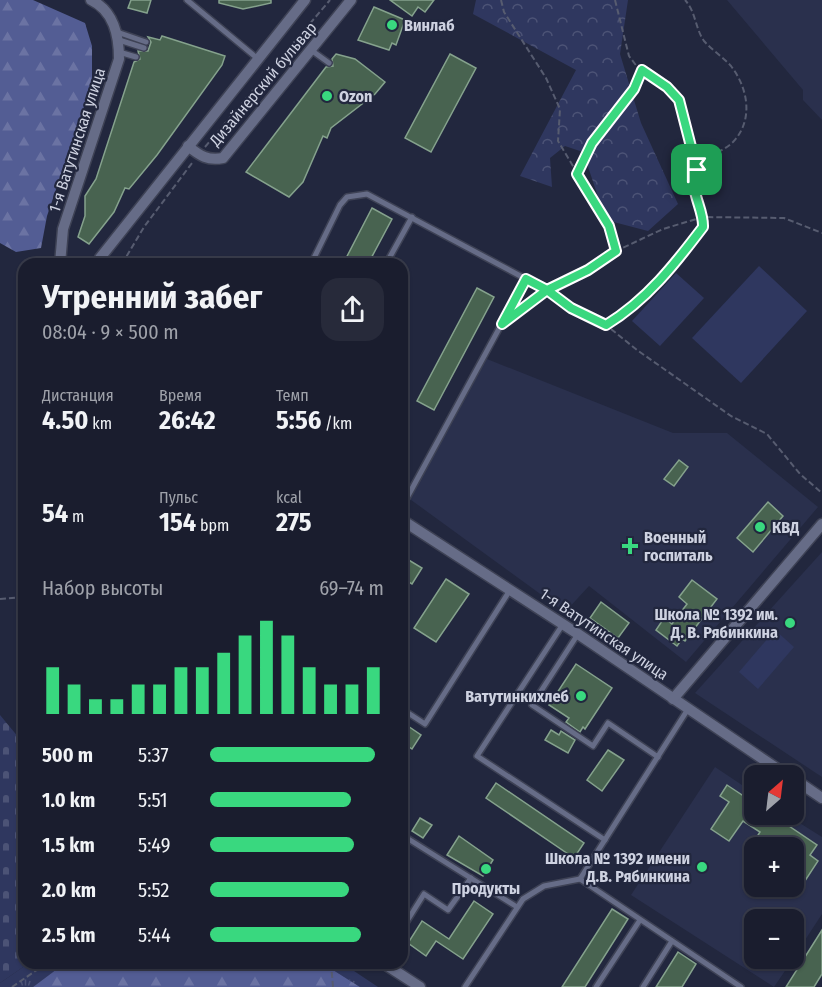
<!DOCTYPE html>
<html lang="ru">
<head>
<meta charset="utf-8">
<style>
  body { margin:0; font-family:"Fira Sans Condensed",sans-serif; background:#272a3a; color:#f1f3f6; height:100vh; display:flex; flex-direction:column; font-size:22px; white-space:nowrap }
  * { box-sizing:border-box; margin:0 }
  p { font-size:20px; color:#9fa2aa }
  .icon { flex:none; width:33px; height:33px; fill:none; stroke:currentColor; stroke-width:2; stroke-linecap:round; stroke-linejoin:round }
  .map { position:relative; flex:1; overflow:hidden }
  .sheet { position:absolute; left:18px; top:258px; width:390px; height:711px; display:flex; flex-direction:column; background:#1a1d2e; border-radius:18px; box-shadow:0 2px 4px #0004,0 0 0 2px #383b4a }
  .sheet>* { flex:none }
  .needle { width:39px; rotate:28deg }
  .tools { position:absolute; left:744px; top:765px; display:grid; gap:12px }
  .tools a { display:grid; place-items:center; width:60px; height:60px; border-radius:12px; background:#1a1d2e; box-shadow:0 2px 4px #0004,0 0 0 2px #383b4a; font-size:30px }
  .pin { position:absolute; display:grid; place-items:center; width:51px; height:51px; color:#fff; margin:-26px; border-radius:12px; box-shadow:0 3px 9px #0006 }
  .round { display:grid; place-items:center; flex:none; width:63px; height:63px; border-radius:18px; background:#272a3a }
  .headline { display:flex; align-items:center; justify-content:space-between; height:102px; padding:0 24px }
  h1 { font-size:33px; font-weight:700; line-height:45px }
  .stats { display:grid; grid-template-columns:repeat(3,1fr); gap:9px; height:102px; padding:6px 24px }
  .stats div { display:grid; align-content:center }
  .stats b { font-size:26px; font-weight:700 }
  .stats small { font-size:16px; font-weight:400 }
  .stats p { font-size:16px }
  .chart { height:168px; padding:12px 24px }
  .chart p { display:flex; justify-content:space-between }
  .chart svg { width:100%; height:108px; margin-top:6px; stroke:#39d87f; stroke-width:6 }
  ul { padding:0 24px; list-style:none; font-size:20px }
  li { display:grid; grid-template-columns:96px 72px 1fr; align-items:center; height:45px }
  li i { height:15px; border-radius:8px; background:#39d87f }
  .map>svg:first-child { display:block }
</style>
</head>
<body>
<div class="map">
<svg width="822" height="987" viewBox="0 0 822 987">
  <defs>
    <pattern id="grass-tufts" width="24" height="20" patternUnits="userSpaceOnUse" patternTransform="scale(1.5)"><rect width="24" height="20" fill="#2f375f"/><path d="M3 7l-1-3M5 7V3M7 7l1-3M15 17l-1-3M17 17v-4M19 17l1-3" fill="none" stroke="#4c5376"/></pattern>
    <pattern id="forest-firs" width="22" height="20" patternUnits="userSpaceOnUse" patternTransform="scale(1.5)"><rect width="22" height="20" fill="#535d94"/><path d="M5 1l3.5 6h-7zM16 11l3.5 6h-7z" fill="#6b73a3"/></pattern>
    <pattern id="cemetery-stones" width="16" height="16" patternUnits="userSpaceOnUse" patternTransform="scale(1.5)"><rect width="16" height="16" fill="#2f375f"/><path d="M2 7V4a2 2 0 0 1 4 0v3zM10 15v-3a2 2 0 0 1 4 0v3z" fill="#4c5376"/></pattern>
    <pattern id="park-crowns" width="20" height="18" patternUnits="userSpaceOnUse" patternTransform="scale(1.5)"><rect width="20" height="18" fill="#2f375f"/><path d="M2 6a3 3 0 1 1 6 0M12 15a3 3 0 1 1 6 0" fill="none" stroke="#4c5376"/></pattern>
  </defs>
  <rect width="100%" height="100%" fill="#22273e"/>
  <g fill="#2a304d" fill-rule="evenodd">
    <path d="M727,0H822V120L803,100V90Z"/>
    <path d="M482,357L673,433H727L818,507L686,662L589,586L565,612L407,497Z"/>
    <path d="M822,552V777L695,693Z"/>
    <path d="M715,767L754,793V814L787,815L822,837V914L794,957V920H754V958L793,959L774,987L631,895ZM754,848H794V886H754Z"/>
  </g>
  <g fill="url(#grass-tufts)">
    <path d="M29,963H65L33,987H0V983Z"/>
    <path d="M322,963H342L378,987H360Z"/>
  </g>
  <g fill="url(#forest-firs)">
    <path d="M0,0H33L85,23L92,46V83L47,216L41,248L16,252L0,243Z"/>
    <path d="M65,963H322L360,987H33Z"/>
  </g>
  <path fill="url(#cemetery-stones)" d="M0,715L24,744V963H29L0,983Z"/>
  <path fill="url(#park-crowns)" d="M476,0H628L620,54L641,123L678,204L648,231L606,220L583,152L565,146L550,158L552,187L520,176L576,70L473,14Z"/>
  <g fill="#2f375f">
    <path d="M759,266L807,311L741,383L692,338Z"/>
    <path d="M676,273L704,298L660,346L632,321Z"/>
    <path d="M775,630L794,647L758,689L739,672Z"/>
  </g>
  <g fill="#486350" stroke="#85a28d" stroke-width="1.5">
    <path d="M131,0H151L147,13L128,8Z"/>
    <path d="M219,0H271V3L243,9L219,3Z"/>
    <path d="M390,0H434L425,12L418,7L412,16Z"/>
    <path d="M374,7L405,20L396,45L392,43L389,50L358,40Z"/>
    <path d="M162,36L225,56L222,65L157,155L129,189L125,188L114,212L89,244L78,237L85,216V196L96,179L134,62L140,59L138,51H148L151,42L148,37L160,40Z"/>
    <path d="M336,54L355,59L385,82L375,94L331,128L327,138L323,136L303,182L289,197L246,172L326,67L333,66L332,59Z"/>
    <path d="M450,54L476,68L431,152L405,138Z"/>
    <path d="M372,208L392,219L368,264H343Z"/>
    <path d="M477,288L494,297L434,410L417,401Z"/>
    <path d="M679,460L688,467L674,486L664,479Z"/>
    <path d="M768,502L783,516L753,552L737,538Z"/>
    <path d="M402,556L422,568L412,584L402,578Z"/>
    <path d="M446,579L469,594L436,642L414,628Z"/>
    <path d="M692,580L717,599L685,641L682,639L677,646L656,630L664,618L672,624L687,604L679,597Z"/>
    <path d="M601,602L629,623L618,638L590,618Z"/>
    <path d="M576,664L612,688L585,729L583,727L580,732L566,722L569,718L549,705Z"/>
    <path d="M402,722L421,735L412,749L402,742Z"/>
    <path d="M551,730L559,735L561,731L575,740L568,753L545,740Z"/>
    <path d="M608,750L624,760L602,791L587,780Z"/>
    <path d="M496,783L584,843L574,858L486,798Z"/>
    <path d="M727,785L754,803V814H771L817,845L810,855L818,861L801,887L794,882V848H784L779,843L776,848H750L760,832L743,821L729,841L711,829L729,802L720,796Z"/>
    <path d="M420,818L432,825L423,838L412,831Z"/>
    <path d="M459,836L493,860L483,876L447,855Z"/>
    <path d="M474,901L493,914L463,959L436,941L426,956L408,943L422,921L449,939Z"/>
    <path d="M612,909L628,919L585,987H562Z"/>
    <path d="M822,930V974L814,987H786Z"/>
    <path d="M678,952L696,964L682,987H656Z"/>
  </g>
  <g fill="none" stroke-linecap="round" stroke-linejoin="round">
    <defs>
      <g id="service">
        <path d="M187,0L258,59"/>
        <path d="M117,32L146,42"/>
        <path d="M119,40L144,48"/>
        <path d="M311,50L329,63"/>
        <path d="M119,52L136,57"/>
        <path d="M311,264L340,205L347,197L367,194L526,279L402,507"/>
        <path d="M386,264L412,217"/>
        <path d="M563,624L477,756L605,840"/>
        <path d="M578,634L532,705L593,746L608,723L658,757"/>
        <path d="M402,709L425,724L510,590"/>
        <path d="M402,835L517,907"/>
        <path d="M580,879L741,987"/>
        <path d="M402,929L424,894L448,910L471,878"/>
        <path d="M465,987L523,899L544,886L580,879L688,709"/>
        <path d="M596,987L640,920"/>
        <path d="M643,987L672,941"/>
      </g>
      <g id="minor">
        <path d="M188,146C200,156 208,161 223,158L351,0"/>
        <path d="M60,264L63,229L119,59C119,35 114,11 91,0"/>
        <path d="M98,264L100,258L305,0"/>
        <path d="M402,520L578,634L788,776"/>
        <path d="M673,699L822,524"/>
        <path d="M794,779L822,798"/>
        <path d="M383,963L420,987"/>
      </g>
    </defs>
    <use href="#service" stroke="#3e4255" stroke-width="8"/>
    <use href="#minor" stroke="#3e4255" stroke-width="13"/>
    <g stroke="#575c70" stroke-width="2" stroke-dasharray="6 3" stroke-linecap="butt">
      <path d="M501,0L504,12L546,78L560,109L558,141L609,226L616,251"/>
      <path d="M615,0L629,56L638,68L667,87L679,100L697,170"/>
      <path d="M205,147L330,0"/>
      <path d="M577,173L592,143L634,89L642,70"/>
      <path d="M122,264L144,227L192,163"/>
      <path d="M534,283L571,308L606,325L637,350L731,416L767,434L800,474L822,493"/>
      <path d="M516,313L547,290L588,270L616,251L663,229L703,217L784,218L822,233"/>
      <path d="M606,325C647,300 675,264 703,227C704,209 689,191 695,173C701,156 721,154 733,142C754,120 748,88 731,66C723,57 712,50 704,41C695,28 696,12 685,0"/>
      <path d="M0,599L24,597"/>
      <path d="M331,963L333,987"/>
      <path d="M12,987L47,963"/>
    </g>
    <use href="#service" stroke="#666c87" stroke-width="5"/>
    <use href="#minor" stroke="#666c87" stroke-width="10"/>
  </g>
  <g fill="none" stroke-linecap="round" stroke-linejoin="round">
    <defs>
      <path id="route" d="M697,170L679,100L667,87L642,70L634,89L592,143L577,174L609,226L616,251L588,270L547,290L502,324L526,279L547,290L571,308L606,325C647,300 675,264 703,227C704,208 687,188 697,170"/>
    </defs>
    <use href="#route" stroke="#fff" stroke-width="12"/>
    <use href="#route" stroke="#39d87f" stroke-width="8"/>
  </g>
  <g fill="#39d87f" stroke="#22273e" stroke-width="2">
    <circle cx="392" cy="25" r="6"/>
    <circle cx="327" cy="96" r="6"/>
    <circle cx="760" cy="527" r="6"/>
    <path d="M627 537h6v6h6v6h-6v6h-6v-6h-6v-6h6z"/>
    <circle cx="790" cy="623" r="6"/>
    <circle cx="581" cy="696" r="6"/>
    <circle cx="702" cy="867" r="6"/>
    <circle cx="486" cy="869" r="6"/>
  </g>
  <g text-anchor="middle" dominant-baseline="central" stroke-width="4.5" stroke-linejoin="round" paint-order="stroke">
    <g font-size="16" font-weight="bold" fill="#ced2e1" stroke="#22273e" text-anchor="start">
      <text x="404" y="25">Винлаб</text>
      <text x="339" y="96">Ozon</text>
      <text x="772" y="527">КВД</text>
      <text x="644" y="537">Военный<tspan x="644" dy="18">госпиталь</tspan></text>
      <text x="778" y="614" text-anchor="end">Школа № 1392 им.<tspan x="778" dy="18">Д. В. Рябинкина</tspan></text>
      <text x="569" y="696" text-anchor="end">Ватутинкихлеб</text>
      <text x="690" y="858" text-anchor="end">Школа № 1392 имени<tspan x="690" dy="18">Д.В. Рябинкина</tspan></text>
      <text x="486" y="888" text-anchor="middle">Продукты</text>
    </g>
    <g font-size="16" fill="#ced2e1" stroke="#22273e">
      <text transform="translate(263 84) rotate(-50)">Дизайнерский бульвар</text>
      <text transform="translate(77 140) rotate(-72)">1-я Ватутинская улица</text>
      <text transform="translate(604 634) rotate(34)">1-я Ватутинская улица</text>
    </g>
  </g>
</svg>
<div class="tools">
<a><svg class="needle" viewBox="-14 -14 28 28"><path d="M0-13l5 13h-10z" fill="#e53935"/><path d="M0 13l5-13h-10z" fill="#9fa2aa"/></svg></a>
<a>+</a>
<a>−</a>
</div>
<div class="pin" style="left:697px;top:170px;background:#1e9e55"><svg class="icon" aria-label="arrive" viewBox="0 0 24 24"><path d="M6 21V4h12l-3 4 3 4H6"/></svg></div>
<section class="sheet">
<div class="headline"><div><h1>Утренний забег</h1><p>08:04 · 9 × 500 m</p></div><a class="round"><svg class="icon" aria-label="share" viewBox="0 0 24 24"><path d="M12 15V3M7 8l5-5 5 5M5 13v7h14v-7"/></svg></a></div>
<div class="stats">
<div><p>Дистанция</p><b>4.50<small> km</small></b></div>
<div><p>Время</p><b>26:42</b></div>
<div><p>Темп</p><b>5:56<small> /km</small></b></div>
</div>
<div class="stats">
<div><b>54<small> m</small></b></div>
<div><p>Пульс</p><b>154<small> bpm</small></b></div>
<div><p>kcal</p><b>275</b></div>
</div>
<div class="chart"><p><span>Набор высоты</span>69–74 m</p>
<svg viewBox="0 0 160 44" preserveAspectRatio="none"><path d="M5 44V25M15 44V32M25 44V38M35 44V38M45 44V32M55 44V32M65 44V25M75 44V25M85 44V19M95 44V12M105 44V6M115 44V12M125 44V25M135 44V32M145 44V32M155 44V25"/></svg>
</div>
<ul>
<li><b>500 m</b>5:37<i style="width:95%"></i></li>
<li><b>1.0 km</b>5:51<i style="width:81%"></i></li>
<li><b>1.5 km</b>5:49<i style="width:83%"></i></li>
<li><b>2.0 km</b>5:52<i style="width:80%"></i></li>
<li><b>2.5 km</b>5:44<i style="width:87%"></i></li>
</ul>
</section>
</div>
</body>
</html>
